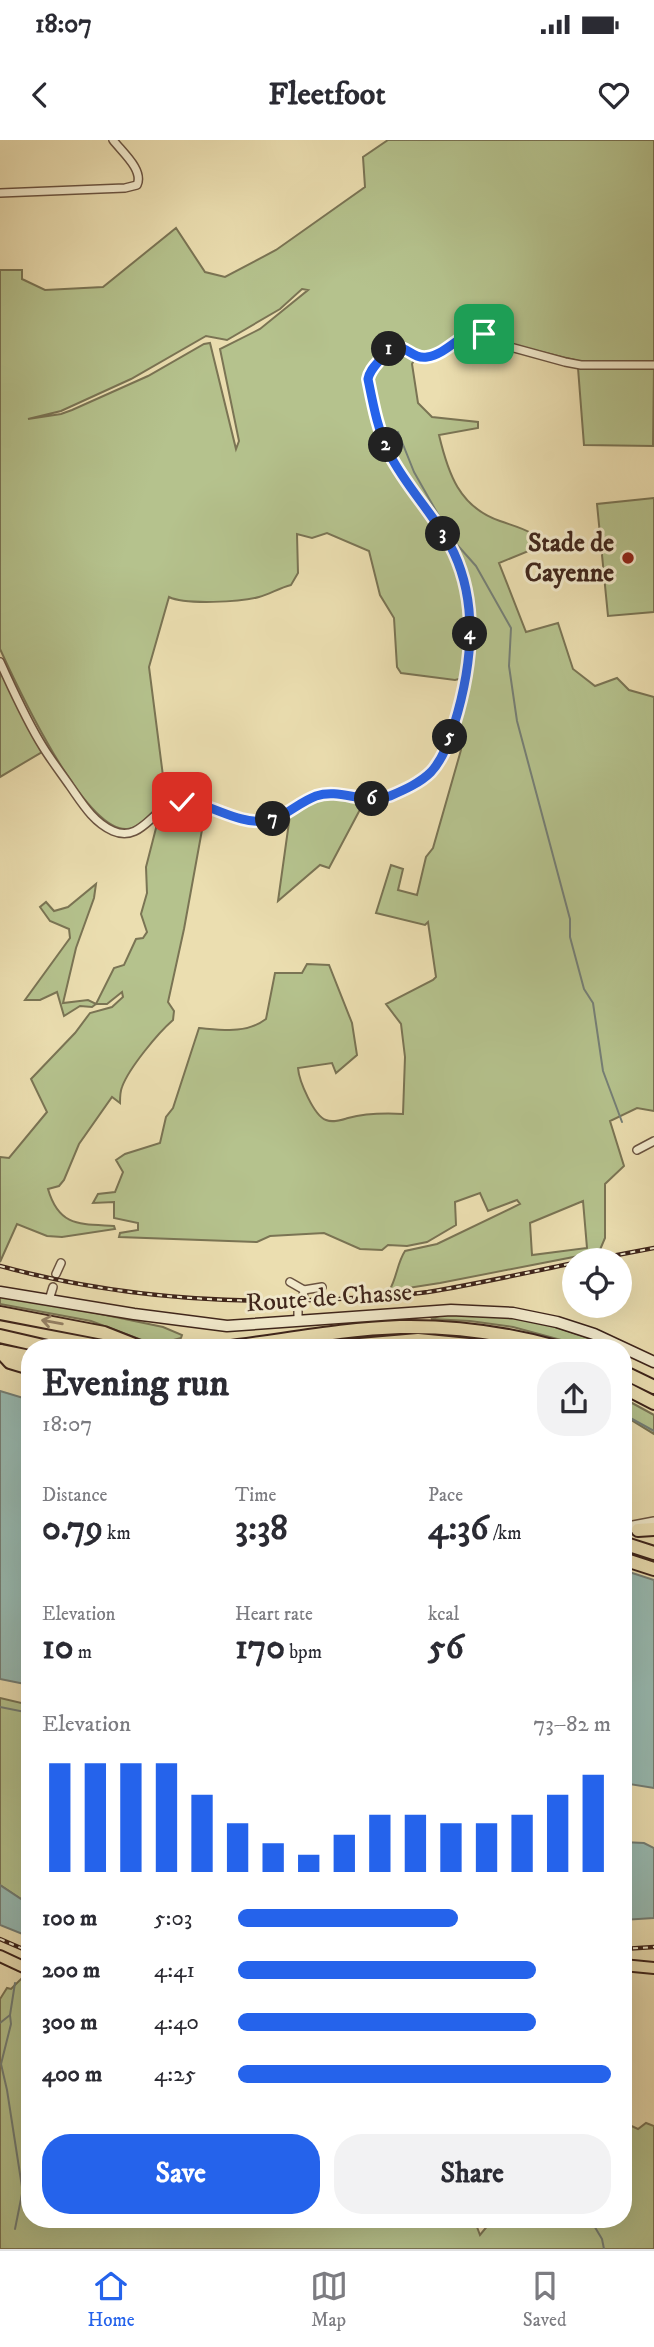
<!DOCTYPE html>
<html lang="en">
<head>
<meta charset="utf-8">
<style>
  body { margin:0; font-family:"IM FELL DW Pica",serif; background:#f2f2f3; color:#2b2b33; height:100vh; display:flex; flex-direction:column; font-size:26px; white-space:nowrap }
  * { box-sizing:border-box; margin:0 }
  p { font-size:23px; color:#7c7c81 }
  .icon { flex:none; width:38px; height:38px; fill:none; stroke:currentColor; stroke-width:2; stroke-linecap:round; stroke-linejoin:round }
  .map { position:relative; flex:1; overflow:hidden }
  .sheet { position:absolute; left:21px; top:1199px; width:611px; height:889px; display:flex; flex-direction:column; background:#fff; border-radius:28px; box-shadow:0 7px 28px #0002 }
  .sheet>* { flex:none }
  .buttons { position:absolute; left:562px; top:1108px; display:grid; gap:14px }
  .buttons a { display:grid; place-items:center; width:70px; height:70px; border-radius:50%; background:#fff; box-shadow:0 7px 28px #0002; font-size:35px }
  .pin { position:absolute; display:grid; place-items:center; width:60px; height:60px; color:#fff; margin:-30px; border-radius:14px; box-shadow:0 4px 10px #0006 }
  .km { position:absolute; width:35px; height:35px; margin:-18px; border-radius:50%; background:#222; color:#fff; font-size:19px; line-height:35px; text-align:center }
  .round { display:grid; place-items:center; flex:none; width:74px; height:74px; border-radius:28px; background:#f2f2f3 }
  .overview { display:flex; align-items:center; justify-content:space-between; height:119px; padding:0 21px }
  h1 { font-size:38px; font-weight:800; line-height:52px }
  .figures { display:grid; grid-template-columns:repeat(3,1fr); gap:10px; height:119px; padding:7px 21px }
  .figures div { display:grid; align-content:center }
  .figures b { font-size:35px; font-weight:800 }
  .figures small { font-size:19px; font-weight:400 }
  .figures p { font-size:19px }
  .chart { height:196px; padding:14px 21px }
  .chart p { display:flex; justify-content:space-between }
  .chart svg { width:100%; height:126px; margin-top:7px; stroke:#2563eb; stroke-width:6 }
  .cta { display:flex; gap:14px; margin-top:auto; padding:14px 21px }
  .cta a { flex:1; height:80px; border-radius:28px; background:#2563eb; color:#fff; font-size:28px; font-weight:800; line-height:80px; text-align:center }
  .cta a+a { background:#f2f2f3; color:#2b2b33 }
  ul { padding:0 21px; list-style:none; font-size:23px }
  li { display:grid; grid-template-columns:112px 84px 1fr; align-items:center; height:52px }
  li i { height:18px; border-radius:9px; background:#2563eb }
  .status { display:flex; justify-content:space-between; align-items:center; height:49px; padding:0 35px; background:#fff; direction:ltr }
  .status svg { height:19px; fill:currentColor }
  header { display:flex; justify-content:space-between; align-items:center; height:91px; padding:0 21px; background:#fff; font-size:32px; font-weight:800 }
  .tabs { display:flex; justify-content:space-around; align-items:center; height:98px; border-top:2px solid #e1e1e2; background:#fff; font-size:19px; color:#7c7c81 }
  .tabs a { display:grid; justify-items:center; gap:4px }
  .tabs .active { color:#2563eb }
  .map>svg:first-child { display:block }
</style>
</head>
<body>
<div class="status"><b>18:07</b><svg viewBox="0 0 49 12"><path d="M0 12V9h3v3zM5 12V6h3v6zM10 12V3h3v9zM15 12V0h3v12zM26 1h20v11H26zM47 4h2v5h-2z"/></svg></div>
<header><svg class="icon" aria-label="back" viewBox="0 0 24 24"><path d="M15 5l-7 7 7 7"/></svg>Fleetfoot<svg class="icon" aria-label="heart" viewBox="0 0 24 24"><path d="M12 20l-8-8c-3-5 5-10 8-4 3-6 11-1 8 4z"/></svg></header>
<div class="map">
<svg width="654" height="2109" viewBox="0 0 654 2109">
  <rect width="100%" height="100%" fill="#ebdeb0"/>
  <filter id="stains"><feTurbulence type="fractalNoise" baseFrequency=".00286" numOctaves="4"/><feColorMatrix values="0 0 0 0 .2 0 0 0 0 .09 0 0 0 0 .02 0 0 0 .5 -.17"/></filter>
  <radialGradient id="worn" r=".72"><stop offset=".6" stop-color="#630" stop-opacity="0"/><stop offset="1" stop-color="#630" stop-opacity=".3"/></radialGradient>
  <g fill="#b5c28d" stroke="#7a7454" stroke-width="2" fill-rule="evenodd">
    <path d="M388,0H654V222L579,221L513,205L484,192L465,191L428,213H418L412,224L418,263L432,277L478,282V288L439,295C448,333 459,367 500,381C511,385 520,387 531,393L536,408L499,423L526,492L558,483L573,529L595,546L617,538L629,550L654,557V971L637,968L610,981L624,1026L605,1044V1098L599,1112L440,1143L389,1151C397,1138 397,1123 405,1111L437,1104L520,1064L517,1060L488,1071L480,1053L455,1062L456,1085L427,1102L407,1106L388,1105L382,1110L360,1109L324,1093L270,1096L257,1102L119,1097L120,1093L138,1090V1083L114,1078V1062L93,1063L98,1054L115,1052L123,1032L116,1020L125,1014L160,1003L166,977L173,968L199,888C223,890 246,894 266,879L275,833H302L307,824L329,825L352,883L357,915L336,933L332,923L298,928C299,941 314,976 326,980C333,983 341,980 348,978C367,973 384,973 403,974L405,917L401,884L386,864L433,840L436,837L428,782L425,785L376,773L391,725L403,729L398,750L417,755L426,717L433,708L461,610L454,599L460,584L467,537L455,540L401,533L397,527L394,478L380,455L369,411L327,393L312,398L297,394L298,433L291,445C279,448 270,454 259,457C241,462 185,465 169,457L149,527L163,636L187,655C179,659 169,660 162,664C151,671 142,688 127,689C84,692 16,544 0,509V130H22V139L45,150L103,147L176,88L205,132L225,137L276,110L365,47L363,17ZM302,149L308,150L260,189L220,209L239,301L236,309L210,203L204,204L148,236L72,270L61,274L28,279L61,271L131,239L206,196L227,200L280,169ZM583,1061L587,1108L532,1115L530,1083Z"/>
    <path d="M654,227L653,306L584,305L578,228Z"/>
    <path d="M654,358V472L608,476L597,364Z"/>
    <path d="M0,529L42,612L0,637Z"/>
    <path d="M327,657L364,662L329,728L320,725L278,761L290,675L319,659Z"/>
    <path d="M185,663L206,668L184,789L168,862L174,871L173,880C158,893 129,928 122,947C120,952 120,958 120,963L112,957L79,1004L64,1040L59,1046L48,1049C59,1087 80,1084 114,1086L115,1089L62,1097L47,1096L17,1084L0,1122V1017L9,1018L47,972L31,939L75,893L90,873L112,867L123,857L122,852L107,864H96L92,867L80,866L64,876L57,852L40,860H25L70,798L69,789L50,781L40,767L46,762L54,771L68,767L96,744L94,758L76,808L63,863L88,860L96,864L114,828L124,825L136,799L143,798L147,792L141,774L147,753L146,727L156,688V675Z"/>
    <path d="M0,1156L96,1173L163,1187L182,1195L181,1198L166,1202H147L91,1181L0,1164Z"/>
    <path d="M444,1174L509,1177L553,1186L616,1207H587L513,1187L470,1181L431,1179Z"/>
    <path d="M623,1258L654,1275V1294L623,1275Z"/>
    <path d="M0,1558L30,1565V1765L0,1745Z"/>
    <path d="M23,1837L30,1839V2079H474L480,2095L493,2079H623V1982L638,1989L646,1983L654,1986V2109H0V1859L7,1848L11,1849Z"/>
  </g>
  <g fill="#99bbb2" stroke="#757f76" stroke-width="2">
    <path d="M0,1251L30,1260V1545L0,1539Z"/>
    <path d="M623,1430L654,1440V1648L623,1643Z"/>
    <path d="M623,1702L644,1703L654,1708V1778L623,1780Z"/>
    <path d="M0,1745L30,1765V1797L0,1785Z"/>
  </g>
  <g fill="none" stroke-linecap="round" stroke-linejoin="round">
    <g stroke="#757f76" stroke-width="2">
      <path d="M398,292L414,332L452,399L476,426L511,488L509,526L517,581L570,779V797L584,849L593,863L603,931L622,982"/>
      <path d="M623,1274L654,1291"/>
      <path d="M0,1567L30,1573"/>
      <path d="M10,1875L11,1884L1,1924L7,1950L22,2047V2054L15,2089"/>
      <path d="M0,1883L10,1875L15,1843"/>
      <path d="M590,2079L602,2099L604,2109"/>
    </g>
    <defs>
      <g id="street">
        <path d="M0,53L125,48L137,45C144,30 122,12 113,0"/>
        <path d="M0,522C13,550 26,580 43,607C51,620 61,633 70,646C82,663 93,682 113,691C143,704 154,663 181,662C206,660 228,678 252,681C280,685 295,661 320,656C341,651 362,663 383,658C399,654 422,643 433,630C457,601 468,541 470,505C472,459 459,418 435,380C421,357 402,338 390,315C378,292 373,264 367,239C370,229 377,223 383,216C401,194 408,220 427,217C443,215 457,199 471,192L483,194L503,205L565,222L581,225H654"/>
        <path d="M637,1010L654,1001"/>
        <path d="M56,1134L61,1123"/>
        <path d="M290,1142L304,1150"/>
        <path d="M303,1159L304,1150L322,1147"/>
        <path d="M49,1160L53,1147"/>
        <path d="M298,1181V1170"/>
        <path d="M633,1385L654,1381"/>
        <path d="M623,1388L640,1389"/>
      </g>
      <path id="secondary" d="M0,1152L134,1174L227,1186L451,1170L513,1173L557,1182L594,1194L654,1222"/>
      <g id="primary">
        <path d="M0,1816L30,1830"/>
        <path d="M623,1825L654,1828"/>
      </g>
      <g id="highway">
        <path d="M0,1173L104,1193L142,1208"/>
        <path d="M0,1196L52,1208"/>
        <path d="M223,1208C282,1201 341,1189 400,1187C455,1186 507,1193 560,1208"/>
        <path d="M325,1208L418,1200L499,1208"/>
        <path d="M0,1211L10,1222L30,1228"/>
        <path d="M0,1211L30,1217"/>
        <path d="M623,1232L654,1247"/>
        <path d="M623,1247L654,1263"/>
        <path d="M638,1390L654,1389"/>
        <path d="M623,1403L654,1413"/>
        <path d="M623,1419L654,1429"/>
      </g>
    </defs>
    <use href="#street" stroke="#6a5340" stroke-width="10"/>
    <use href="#secondary" stroke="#3f251b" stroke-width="13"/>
    <use href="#primary" stroke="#3f251b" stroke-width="14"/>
    <use href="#highway" stroke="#3f251b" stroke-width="16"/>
    <use href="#street" stroke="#f2eacc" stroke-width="7"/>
    <use href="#secondary" stroke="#f2eacc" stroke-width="10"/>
    <use href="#primary" stroke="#ebdeb0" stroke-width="10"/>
    <use href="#highway" stroke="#ebdeb0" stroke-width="12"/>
    <defs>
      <g id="rail">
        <path d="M591,1120L654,1108"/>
        <path d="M0,1126C110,1156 224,1165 337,1159C367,1157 398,1156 428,1152C477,1144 525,1133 574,1123"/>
        <path d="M0,1799L30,1812"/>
        <path d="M623,1809L654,1807"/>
      </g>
    </defs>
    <use href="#rail" stroke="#3f251b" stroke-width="4.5"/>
    <use href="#rail" stroke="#f2eacc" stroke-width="2" stroke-dasharray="5" stroke-linecap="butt"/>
  </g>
  <defs><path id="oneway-shaft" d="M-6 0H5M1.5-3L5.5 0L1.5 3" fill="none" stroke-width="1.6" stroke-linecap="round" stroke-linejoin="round" transform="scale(1.75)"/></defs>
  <use stroke="#958266" href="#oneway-shaft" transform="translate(52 1182) rotate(-170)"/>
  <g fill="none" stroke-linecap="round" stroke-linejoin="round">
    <defs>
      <path id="route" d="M182,662C210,662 235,684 264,681C284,679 297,663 316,656C340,648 365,665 390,656C404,650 420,643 431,632C443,619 449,601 454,585C471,530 479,467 454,413C437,377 408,350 390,315C378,292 373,264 368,239C370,229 377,224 383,216C402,194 408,220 427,217C443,215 457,199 471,192L484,194"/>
    </defs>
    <use href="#route" stroke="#fff" stroke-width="14"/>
    <use href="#route" stroke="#2563eb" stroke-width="9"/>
  </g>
  <circle fill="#8f2418" stroke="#f2eacc" stroke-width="2.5" cx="628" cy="418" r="7"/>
  <g text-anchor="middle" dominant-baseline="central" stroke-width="6" stroke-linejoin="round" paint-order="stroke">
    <g font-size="26" font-weight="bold" fill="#3f251b" stroke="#f2eacc" text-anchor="end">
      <text x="614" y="403">Stade de<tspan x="614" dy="30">Cayenne</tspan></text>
    </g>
    <g font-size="26" fill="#3f251b" stroke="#f2eacc">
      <text transform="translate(329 1158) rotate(-4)">Route de Chasse</text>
    </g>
  </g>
  <rect width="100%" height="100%" filter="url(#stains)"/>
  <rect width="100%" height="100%" fill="url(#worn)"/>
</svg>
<div class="buttons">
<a><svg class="icon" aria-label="locate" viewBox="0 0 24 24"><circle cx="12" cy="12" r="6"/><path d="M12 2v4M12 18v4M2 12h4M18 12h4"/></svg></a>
</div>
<div class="pin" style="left:484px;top:194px;background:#1e9e55"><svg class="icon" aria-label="arrive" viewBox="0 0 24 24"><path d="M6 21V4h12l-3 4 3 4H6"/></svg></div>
<div class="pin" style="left:182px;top:662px;background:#d93025"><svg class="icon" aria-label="check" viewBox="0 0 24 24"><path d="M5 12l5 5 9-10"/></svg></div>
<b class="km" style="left:389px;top:209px">1</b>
<b class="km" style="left:386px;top:305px">2</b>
<b class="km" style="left:443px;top:394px">3</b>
<b class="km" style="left:470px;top:494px">4</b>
<b class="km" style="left:450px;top:597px">5</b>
<b class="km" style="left:372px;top:659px">6</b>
<b class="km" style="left:273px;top:679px">7</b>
<section class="sheet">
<div class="overview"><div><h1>Evening run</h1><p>18:07</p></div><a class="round"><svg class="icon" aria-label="share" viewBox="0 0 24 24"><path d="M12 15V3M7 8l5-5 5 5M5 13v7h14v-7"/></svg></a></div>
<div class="figures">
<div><p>Distance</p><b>0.79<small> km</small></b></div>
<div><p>Time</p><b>3:38</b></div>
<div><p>Pace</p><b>4:36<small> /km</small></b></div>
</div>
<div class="figures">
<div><p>Elevation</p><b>10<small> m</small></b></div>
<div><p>Heart rate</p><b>170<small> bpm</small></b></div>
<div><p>kcal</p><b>56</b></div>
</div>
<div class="chart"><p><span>Elevation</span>73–82 m</p>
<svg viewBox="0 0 160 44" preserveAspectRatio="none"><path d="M5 44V6M15 44V6M25 44V6M35 44V6M45 44V17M55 44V27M65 44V34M75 44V38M85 44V31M95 44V24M105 44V24M115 44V27M125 44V27M135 44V24M145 44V17M155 44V10"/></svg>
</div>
<ul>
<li><b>100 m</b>5:03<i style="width:59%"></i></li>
<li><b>200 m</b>4:41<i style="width:80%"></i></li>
<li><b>300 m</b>4:40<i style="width:80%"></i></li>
<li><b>400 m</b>4:25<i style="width:100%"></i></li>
</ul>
<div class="cta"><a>Save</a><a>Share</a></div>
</section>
</div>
<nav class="tabs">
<a class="active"><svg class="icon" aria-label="home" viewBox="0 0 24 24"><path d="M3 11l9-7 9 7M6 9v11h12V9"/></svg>Home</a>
<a><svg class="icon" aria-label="map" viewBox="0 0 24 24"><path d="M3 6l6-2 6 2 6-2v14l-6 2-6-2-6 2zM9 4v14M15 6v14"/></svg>Map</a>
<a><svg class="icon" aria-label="saved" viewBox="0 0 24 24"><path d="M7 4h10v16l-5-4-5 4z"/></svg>Saved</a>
</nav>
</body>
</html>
